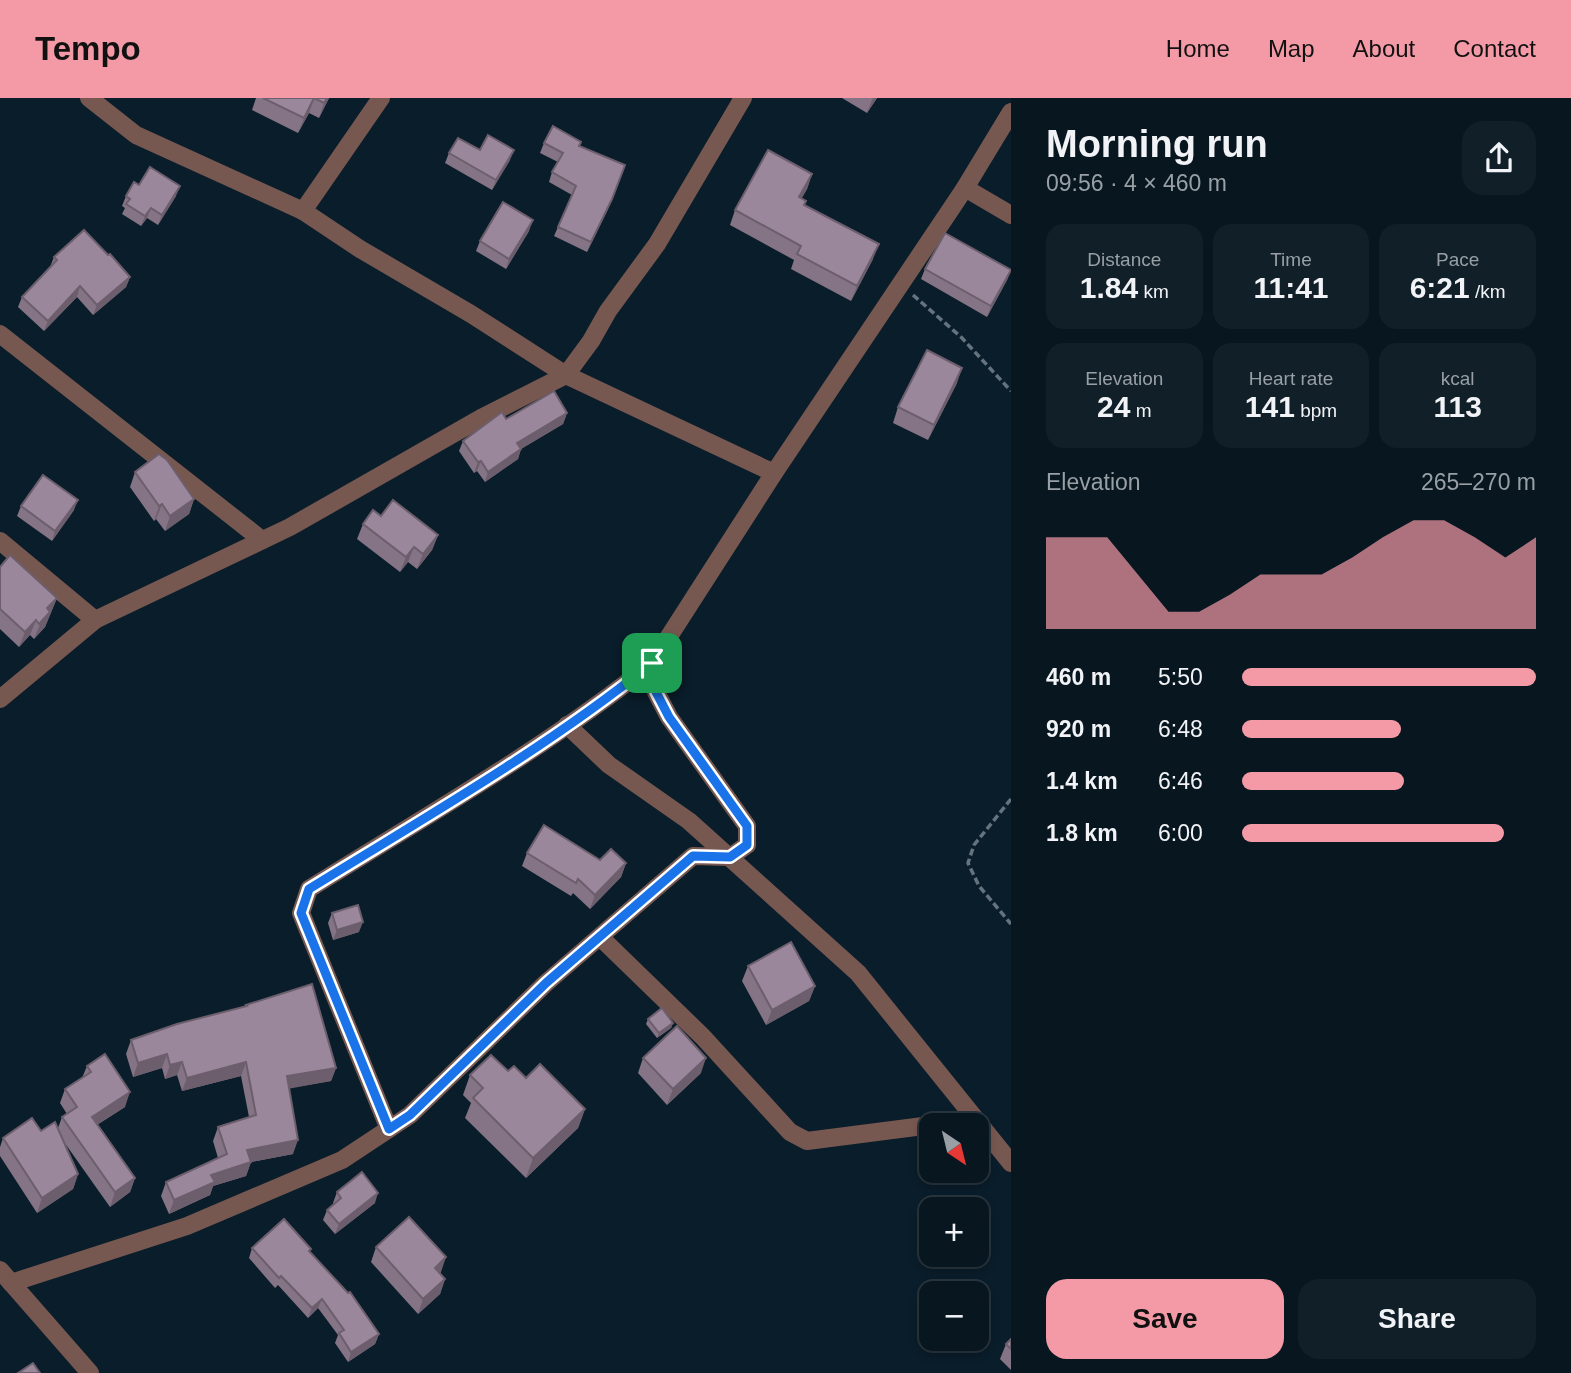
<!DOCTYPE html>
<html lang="en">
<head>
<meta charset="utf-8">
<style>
  body { margin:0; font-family:Arial,sans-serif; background:#111f29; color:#f1f3f6; height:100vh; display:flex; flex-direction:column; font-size:26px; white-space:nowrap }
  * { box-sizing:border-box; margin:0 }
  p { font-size:23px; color:#989fa5 }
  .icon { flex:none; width:38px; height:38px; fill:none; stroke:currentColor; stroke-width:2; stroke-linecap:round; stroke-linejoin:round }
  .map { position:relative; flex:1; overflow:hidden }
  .side { display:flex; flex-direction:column; background:#081620; width:560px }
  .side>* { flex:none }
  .needle { width:46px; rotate:145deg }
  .tools { position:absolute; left:919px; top:1015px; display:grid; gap:14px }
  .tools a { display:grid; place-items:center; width:70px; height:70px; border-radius:14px; background:#081620; box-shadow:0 4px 10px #0003,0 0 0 2px #29353e; font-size:35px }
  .pin { position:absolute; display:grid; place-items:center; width:60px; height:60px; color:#fff; margin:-30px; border-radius:14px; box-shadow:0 4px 10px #0006 }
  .round { display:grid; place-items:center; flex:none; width:74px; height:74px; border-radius:21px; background:#111f29 }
  .head { display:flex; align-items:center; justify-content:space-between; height:119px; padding:0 35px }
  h1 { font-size:38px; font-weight:800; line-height:52px }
  .stats { display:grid; grid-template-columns:repeat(3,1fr); gap:10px; height:119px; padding:7px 35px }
  .stats div { display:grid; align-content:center; border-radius:18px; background:#111f29; text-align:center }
  .stats b { font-size:30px; font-weight:800 }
  .stats small { font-size:19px; font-weight:400 }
  .stats p { font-size:19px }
  .chart { height:196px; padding:14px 35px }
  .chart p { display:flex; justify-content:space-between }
  .chart svg { width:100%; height:126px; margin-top:7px; fill:#f49aa6; opacity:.7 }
  .primary-button { display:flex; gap:14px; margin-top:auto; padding:14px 35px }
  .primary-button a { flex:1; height:80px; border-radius:21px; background:#f49aa6; color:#111; font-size:28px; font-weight:800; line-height:80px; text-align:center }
  .primary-button a+a { background:#111f29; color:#f1f3f6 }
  ul { padding:0 35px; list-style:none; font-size:23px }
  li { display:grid; grid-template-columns:112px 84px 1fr; align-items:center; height:52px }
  li i { height:18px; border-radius:9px; background:#f49aa6 }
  header { display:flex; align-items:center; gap:42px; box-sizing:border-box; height:98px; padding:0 35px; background:#f49aa6; color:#111 }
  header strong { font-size:33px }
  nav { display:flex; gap:38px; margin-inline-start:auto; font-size:24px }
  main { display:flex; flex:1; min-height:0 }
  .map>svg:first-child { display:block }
</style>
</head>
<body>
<header>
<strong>Tempo</strong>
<nav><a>Home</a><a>Map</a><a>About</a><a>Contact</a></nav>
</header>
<main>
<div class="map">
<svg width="1011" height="1275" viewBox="0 0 1011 1275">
  <rect width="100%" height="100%" fill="#0a1d2a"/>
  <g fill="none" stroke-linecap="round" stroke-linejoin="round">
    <g stroke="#64737e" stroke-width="3.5" stroke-dasharray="7 3.5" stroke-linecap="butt">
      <path d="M913,197L961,239L1011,293"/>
      <path d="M1011,701L974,747L968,765L979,788L1011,826"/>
    </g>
    <g stroke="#775851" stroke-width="18">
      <path d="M89,0L136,37L303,113L360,151L471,216L566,277L774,375"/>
      <path d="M965,90L1011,117"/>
      <path d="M303,113L381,0"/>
      <path d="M0,236L262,442"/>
      <path d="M0,443L95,522"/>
      <path d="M0,601L95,522L290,429L481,320L566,277L591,243L608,213L657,146L743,0"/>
      <path d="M567,627L609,667L689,723L858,875L1011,1065"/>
      <path d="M600,839L703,939L790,1034L807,1043L931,1027"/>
      <path d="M931,1027L972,1019"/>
      <path d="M389,1031L301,815L309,791C424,719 546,650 652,565"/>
      <path d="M0,1172L90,1275"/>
      <path d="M11,1185L187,1128L342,1062L410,1017L546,885L693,758L730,759L747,747V728L669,619L656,594L652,565L774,375L965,90L1011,14"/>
    </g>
  </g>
  <g fill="#847485">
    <path d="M256,0H329L319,20L309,15L298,35L252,12Z"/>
    <path d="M842,0H877L867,15Z"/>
    <path d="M581,44L579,49L608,111L587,154L554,138L572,97L549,84L552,74L558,64L540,55L544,45Z"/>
    <path d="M480,52L510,62L492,92L445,65L449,55Z"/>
    <path d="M812,76L807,91L801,101L805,107L873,161L851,203L791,171L794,162L730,127L735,112Z"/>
    <path d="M139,87L176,98L158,127L147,120L141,128L122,116L125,110L122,108L126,98Z"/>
    <path d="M529,133L506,171L476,153L480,143Z"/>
    <path d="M54,159L130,179L126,189L93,217L77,199L44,233L18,209L22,199L50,169Z"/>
    <path d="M925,171L1011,172L1007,182L987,219L921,181Z"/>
    <path d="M957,285L928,342L893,325L898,309Z"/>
    <path d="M567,315L563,326L521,351L518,361L485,384L477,373L474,375L459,353L463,343L506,321Z"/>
    <path d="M135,374L194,401L189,416L165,433L156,421L154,423L130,389Z"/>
    <path d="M21,408L74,412L52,443L17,418Z"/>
    <path d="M381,418L438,437L432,452L417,471L408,464L400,474L357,441L363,426Z"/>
    <path d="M0,469L57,500L45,529L34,541L30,537L19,549L0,531Z"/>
    <path d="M527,755L600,762L626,765L621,779L590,811L573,795L571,798L522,768Z"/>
    <path d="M332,815L359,834L333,842L328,825Z"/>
    <path d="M748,868L815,888L809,903L766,927L742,883Z"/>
    <path d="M246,907L336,970L331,983L289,990L293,1056L251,1064L246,1078L213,1088L210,1097L169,1116L161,1098L166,1084L218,1060L213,1043L218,1029L249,1019L241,978L182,993L177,977L165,981L162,970L133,979L126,956L131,942L245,909Z"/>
    <path d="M648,921L673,925L671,930L657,940L646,926Z"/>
    <path d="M643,960L701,975L667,1007L638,975Z"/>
    <path d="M87,968L125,1009L97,1027L135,1080L130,1094L110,1109L64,1044L78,1076L73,1091L37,1115L0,1058V1049L3,1040L58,1030L62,1019L67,1016L60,1005L65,991L82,980Z"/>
    <path d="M508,973L526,980L585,1011L578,1030L526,1080L465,1020L471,1005L463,997L470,977Z"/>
    <path d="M337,1094L375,1105L335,1136L323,1122L327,1112L334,1106L333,1105Z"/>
    <path d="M376,1149L441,1174L440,1175L445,1181L440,1196L418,1216L371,1164Z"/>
    <path d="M252,1150L310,1154L379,1236L375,1246L348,1264L335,1245L338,1237L318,1210L308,1220L278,1187L275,1190L249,1160Z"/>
    <path d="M1011,1241V1272L1000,1261L1006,1246Z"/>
  </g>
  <g fill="#6c5e6c">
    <path d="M314,0L309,15L298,35L304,20Z"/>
    <path d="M327,0H329L319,20L324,5Z"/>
    <path d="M873,0H877L867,15L872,2Z"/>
    <path d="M514,52L510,62L492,92L496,82Z"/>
    <path d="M625,67L608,111L587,154L591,144Z"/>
    <path d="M812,76L807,91L794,114L799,99Z"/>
    <path d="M180,88L176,98L158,127L162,117Z"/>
    <path d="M151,110L147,120L141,128L145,118Z"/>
    <path d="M533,122L529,133L506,171L509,161Z"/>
    <path d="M879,146L873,161L851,203L857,188Z"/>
    <path d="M1011,172L1007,182L987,219L991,208Z"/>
    <path d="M130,179L126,189L93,217L97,207Z"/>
    <path d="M80,188L77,199L44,233L48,223Z"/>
    <path d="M962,270L957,285L928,342L934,327Z"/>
    <path d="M567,315L563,326L514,355L517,345Z"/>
    <path d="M521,351L518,361L485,384L488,374Z"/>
    <path d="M481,363L477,373L474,375L478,364Z"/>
    <path d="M194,401L189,416L165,433L170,418Z"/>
    <path d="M78,402L74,412L52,443L55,433Z"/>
    <path d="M162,406L156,421L154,423L159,408Z"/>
    <path d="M438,437L432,452L417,471L423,456Z"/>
    <path d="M414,449L408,464L400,474L406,459Z"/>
    <path d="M57,500L45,529L34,541L47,510Z"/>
    <path d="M36,522L30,537L19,549L25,534Z"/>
    <path d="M626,765L621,779L590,811L595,797Z"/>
    <path d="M363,824L359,834L333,842L337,832Z"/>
    <path d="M815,888L809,903L766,927L772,912Z"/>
    <path d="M673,925L671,930L657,940L659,935Z"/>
    <path d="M167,956L162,970L133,979L138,965Z"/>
    <path d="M706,960L701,975L667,1007L673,991Z"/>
    <path d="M182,964L177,977L165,981L170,967Z"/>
    <path d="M246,964L241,978L182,993L187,980Z"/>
    <path d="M336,970L331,983L282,992L287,978Z"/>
    <path d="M130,994L125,1009L87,1033L92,1019Z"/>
    <path d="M585,1011L578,1030L526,1080L533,1060Z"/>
    <path d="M298,1042L293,1056L251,1064L246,1078L213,1088L210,1097L169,1116L174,1102L247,1052Z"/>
    <path d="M78,1076L73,1091L37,1115L42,1100Z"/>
    <path d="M135,1080L130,1094L110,1109L115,1094Z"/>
    <path d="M378,1095L375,1105L335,1136L339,1126Z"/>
    <path d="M446,1159L441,1174L429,1185L435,1170Z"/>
    <path d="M445,1181L440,1196L418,1216L423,1201Z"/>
    <path d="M322,1201L318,1210L308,1220L312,1210Z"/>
    <path d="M379,1236L375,1246L348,1264L351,1254Z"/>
  </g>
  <g fill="#9a879b" stroke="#6c5e6c" stroke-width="2">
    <path d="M263,0H327L324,5L314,0L304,20Z"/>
    <path d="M553,28L581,44L579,48L625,67L612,101L591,144L558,129L576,88L552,74L563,55L544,45Z"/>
    <path d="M488,37L514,52L496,82L449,55L458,40L480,52Z"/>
    <path d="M768,52L812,76L799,99L806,103L804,107L879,146L857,188L797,156L801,148L735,112Z"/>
    <path d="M150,69L180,88L162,117L151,110L145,118L126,106L130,101L126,98L134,84L139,87Z"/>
    <path d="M503,104L533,122L509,161L480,143Z"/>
    <path d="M84,132L108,157L110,156L130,179L97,207L80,188L48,223L22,199L57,162L54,159Z"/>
    <path d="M945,135L1011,172L991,208L925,171Z"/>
    <path d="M927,252L962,270L934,327L898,309Z"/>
    <path d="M554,293L567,315L517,345L521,351L488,374L481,363L478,364L463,343L502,314L506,321Z"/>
    <path d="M159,356L167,362L194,401L170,418L162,406L159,408L135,374Z"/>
    <path d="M43,377L78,402L55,433L21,408Z"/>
    <path d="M393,402L438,437L423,456L414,449L406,459L363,426L373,412L381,418Z"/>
    <path d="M10,457L57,500L47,510L50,514L39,526L36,522L25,534L0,511V469Z"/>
    <path d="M544,727L600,762L611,751L626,765L595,797L578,781L576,785L527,755Z"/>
    <path d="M358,807L363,824L337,832L332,815Z"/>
    <path d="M791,844L815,888L772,912L748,868Z"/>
    <path d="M312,886L336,970L287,978L298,1042L247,1052L251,1064L211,1077L215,1084L174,1102L166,1084L227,1056L218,1029L256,1017L246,964L187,980L182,964L170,967L167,956L138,965L131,942L177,926L247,908L246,907Z"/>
    <path d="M662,910L673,925L659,935L648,921Z"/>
    <path d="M677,928L706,960L673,991L643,960Z"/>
    <path d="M105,956L130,994L92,1019L135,1080L115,1094L62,1019L77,1009L65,991L91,974L87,968Z"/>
    <path d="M491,957L508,973L514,968L526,980L540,966L585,1011L533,1060L473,1000L483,990L470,977Z"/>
    <path d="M32,1020L41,1033L55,1024L78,1076L42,1100L3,1040Z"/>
    <path d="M362,1074L378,1095L339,1126L327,1112L341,1100L337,1094Z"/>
    <path d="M409,1119L446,1159L435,1170L445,1181L423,1201L376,1149Z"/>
    <path d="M284,1121L311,1151L309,1153L348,1195L350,1194L379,1236L351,1254L339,1235L344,1232L322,1201L312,1210L281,1178L279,1180L252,1150Z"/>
    <path d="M1011,1241V1251L1006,1246Z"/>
    <path d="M33,1265L40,1275H18Z"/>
  </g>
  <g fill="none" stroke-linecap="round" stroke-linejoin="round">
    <defs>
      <path id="route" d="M652,565L656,594L669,619L747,728V747L730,759L693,758L546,885L410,1017L389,1031L301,815L309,791C424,720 547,650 652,565Z"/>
    </defs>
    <use href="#route" stroke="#fff" stroke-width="14"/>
    <use href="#route" stroke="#1a73e8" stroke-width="9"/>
  </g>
</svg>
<div class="tools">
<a><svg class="needle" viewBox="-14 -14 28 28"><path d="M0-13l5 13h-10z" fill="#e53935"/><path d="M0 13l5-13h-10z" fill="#989fa5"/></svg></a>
<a>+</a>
<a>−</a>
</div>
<div class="pin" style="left:652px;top:565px;background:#1e9e55"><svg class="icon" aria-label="arrive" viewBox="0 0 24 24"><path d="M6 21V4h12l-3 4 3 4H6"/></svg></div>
</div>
<section class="side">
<div class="head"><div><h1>Morning run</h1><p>09:56 · 4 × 460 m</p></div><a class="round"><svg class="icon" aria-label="share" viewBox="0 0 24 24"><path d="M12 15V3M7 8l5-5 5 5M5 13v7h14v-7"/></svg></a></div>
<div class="stats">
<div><p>Distance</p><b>1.84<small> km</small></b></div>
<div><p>Time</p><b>11:41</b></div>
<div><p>Pace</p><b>6:21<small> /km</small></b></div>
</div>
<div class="stats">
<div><p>Elevation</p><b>24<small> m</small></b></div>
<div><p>Heart rate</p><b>141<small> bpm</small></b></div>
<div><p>kcal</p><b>113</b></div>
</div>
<div class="chart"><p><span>Elevation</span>265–270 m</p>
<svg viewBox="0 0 160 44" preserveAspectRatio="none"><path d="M0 44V12L10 12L20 12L30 25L40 38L50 38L60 32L70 25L80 25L90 25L100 19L110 12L120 6L130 6L140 12L150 19L160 12V44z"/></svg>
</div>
<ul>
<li><b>460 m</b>5:50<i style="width:100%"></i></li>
<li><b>920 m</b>6:48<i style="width:54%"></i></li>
<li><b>1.4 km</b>6:46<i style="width:55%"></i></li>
<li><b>1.8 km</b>6:00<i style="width:89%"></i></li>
</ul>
<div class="primary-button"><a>Save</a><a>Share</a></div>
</section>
</main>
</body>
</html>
